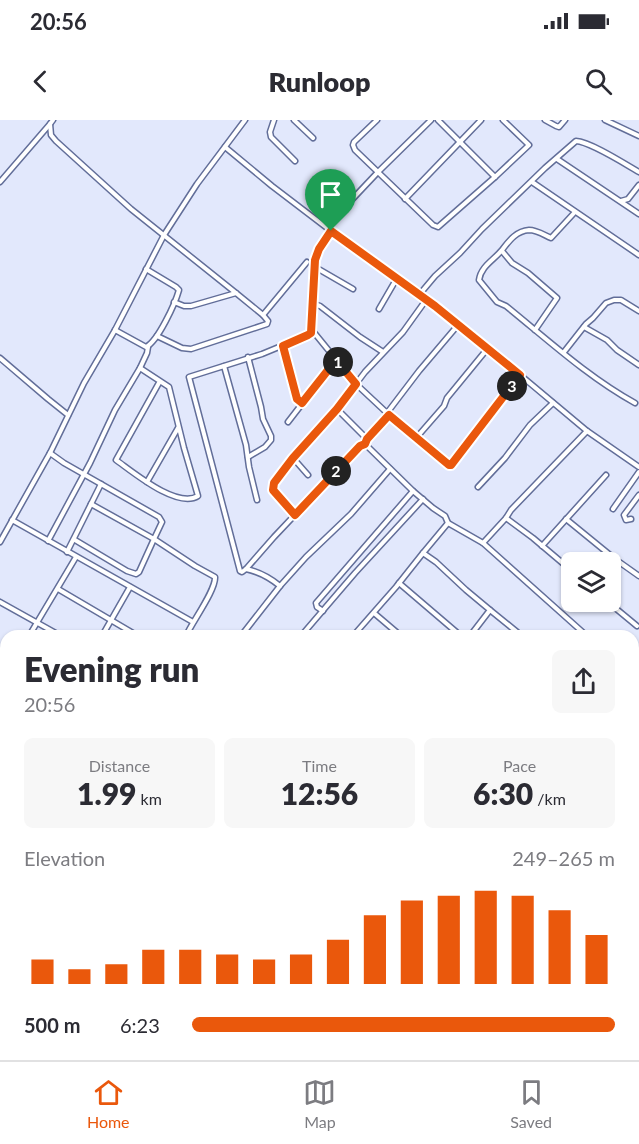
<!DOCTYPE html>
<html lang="en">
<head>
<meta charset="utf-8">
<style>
  body { margin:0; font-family:Lato,sans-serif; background:#f7f7f7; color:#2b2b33; height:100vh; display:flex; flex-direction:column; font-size:22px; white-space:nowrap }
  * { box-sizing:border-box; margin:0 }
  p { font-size:20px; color:#7c7c81 }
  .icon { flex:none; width:33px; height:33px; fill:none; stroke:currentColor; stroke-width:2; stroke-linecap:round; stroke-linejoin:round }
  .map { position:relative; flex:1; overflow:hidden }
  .side { position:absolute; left:0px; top:510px; width:639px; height:430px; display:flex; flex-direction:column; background:#fff; border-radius:18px 18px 0 0; box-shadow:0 2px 4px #0004 }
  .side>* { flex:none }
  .controls { position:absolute; left:561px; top:432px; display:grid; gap:12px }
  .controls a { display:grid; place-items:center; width:60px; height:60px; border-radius:9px; background:#fff; box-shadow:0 2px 4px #0004; font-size:30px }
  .pin { position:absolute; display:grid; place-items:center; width:51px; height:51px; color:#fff; margin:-62px -26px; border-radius:50% 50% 50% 0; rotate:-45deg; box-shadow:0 0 6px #0007 }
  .pin .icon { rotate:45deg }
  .km { position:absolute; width:30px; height:30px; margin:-15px; border-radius:50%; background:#222; color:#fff; font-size:16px; line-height:30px; text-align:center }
  .round { display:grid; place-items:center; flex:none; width:63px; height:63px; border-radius:9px; background:#f7f7f7 }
  .summary { display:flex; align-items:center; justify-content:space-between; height:102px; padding:0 24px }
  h1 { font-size:33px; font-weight:800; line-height:45px }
  .figures { display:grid; grid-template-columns:repeat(3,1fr); gap:9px; height:102px; padding:6px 24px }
  .figures div { display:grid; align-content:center; border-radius:9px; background:#f7f7f7; text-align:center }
  .figures b { font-size:30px; font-weight:800 }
  .figures small { font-size:16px; font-weight:400 }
  .figures p { font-size:16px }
  .chart { height:168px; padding:12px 24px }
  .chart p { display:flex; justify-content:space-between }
  .chart svg { width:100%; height:108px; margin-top:6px; stroke:#ea580c; stroke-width:6 }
  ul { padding:0 24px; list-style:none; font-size:20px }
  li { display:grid; grid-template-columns:96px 72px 1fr; align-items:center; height:45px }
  li i { height:15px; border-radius:8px; background:#ea580c }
  .status { display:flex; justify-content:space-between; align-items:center; height:42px; padding:0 30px; background:#fff; direction:ltr }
  .status svg { height:16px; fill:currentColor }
  header { display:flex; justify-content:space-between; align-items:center; height:78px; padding:0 24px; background:#fff; font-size:27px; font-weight:800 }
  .dock { display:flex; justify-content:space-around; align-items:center; height:84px; border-top:2px solid #e1e1e2; background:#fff; font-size:16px; color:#7c7c81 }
  .dock a { display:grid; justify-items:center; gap:3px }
  .dock .selected { color:#ea580c }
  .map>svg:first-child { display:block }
</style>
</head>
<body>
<div class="status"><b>20:56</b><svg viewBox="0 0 49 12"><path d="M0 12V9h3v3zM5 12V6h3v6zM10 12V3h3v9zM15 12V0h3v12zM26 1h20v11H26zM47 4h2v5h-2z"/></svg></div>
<header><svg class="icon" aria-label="back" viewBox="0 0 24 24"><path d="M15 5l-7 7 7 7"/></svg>Runloop<svg class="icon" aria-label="search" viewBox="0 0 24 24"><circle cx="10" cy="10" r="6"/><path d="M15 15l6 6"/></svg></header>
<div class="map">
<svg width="639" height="940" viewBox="0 0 639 940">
  <rect width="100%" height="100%" fill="#e2e8fc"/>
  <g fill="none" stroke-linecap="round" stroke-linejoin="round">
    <defs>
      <g id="street">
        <path d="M53,0L50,4L51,15L56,21L131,89L236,173L263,195L268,201L267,204L191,229L182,228L157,216"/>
        <path d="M274,0L270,12L271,17L295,41"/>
        <path d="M294,0L313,18"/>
        <path d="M377,0L354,22L353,25L355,30L433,105L438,107L495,57L529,25L503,0"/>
        <path d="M438,0L495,57"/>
        <path d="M545,0L556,6L559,7L565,0"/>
        <path d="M605,0L639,16"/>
        <path d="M225,27L272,66L331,111L435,186L488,228L587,311L639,347"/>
        <path d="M557,39L639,94"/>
        <path d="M0,62L50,4"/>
        <path d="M532,62L639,135"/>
        <path d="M405,79L481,0"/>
        <path d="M621,81L628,79L639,65"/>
        <path d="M575,92L551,118C544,115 537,110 529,110C516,111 509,121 502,130C494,140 481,146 479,160L497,182L506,186C548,220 588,257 635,283"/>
        <path d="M327,106L378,52L431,0"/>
        <path d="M331,111C327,117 321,124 318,131C309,153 317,188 311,213L308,215L262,234L189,257L240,451L242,452L246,449L274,417L360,326L365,324L367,319L389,295L387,293L419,251L458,205"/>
        <path d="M502,131L512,143L528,153L557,178L535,210"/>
        <path d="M315,147L353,169"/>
        <path d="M419,175L435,156L460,133L482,109L545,48L576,21C591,22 625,44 639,52"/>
        <path d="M174,182L184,186H191L236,173"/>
        <path d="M314,184L320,186L360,217L383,232"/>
        <path d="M379,189L397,158"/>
        <path d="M263,195L307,142"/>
        <path d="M584,207L607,220L617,230L639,245"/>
        <path d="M115,210L146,227C158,221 175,184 179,170L176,167L146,149"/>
        <path d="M312,210L356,264L387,293"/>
        <path d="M283,226L297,279L302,283"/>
        <path d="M564,232L586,204L593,198L606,183L614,180H621L639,191"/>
        <path d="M0,238L48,279L68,295"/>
        <path d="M224,246L246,325L249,347L257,380"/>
        <path d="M140,248L169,267L184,328L198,376C177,389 133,352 116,340L160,261"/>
        <path d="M337,289L367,319"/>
        <path d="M389,295L417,317L449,345H451L520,255"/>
        <path d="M288,302L336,240"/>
        <path d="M417,317L444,286L447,278L488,228"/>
        <path d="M365,324L413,371L433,388L445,396L448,403L483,423L587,516"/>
        <path d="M50,333L64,343L159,397L162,402L154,419L195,446L215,457C216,470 192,502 186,516"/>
        <path d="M248,337L265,327L271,320V316L263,299L261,287L248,237"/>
        <path d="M293,338L308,355"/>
        <path d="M147,362L178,308"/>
        <path d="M478,367L505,338L530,305L553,283"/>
        <path d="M613,389L639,352"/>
        <path d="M295,395L273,370L274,363L293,338L337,289L365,252L403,212L426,180"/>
        <path d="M506,398L533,418L572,451"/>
        <path d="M566,399L615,439L639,456"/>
        <path d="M631,399L626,400L624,395L639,375"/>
        <path d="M12,400L193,502"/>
        <path d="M75,420L127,451L136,454L139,452L154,419L91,384"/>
        <path d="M48,421L90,343L115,290L140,248L147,233L148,227"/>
        <path d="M0,422L50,333L84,263L115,210L164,115L197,64L245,0"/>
        <path d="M483,423L506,398L511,390L587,311"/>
        <path d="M542,426L606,355"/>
        <path d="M67,432L101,364"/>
        <path d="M423,433L436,442L466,470L490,490L470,516"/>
        <path d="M246,449C260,452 269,457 280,466"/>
        <path d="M399,463L461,516"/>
        <path d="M58,469L138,516"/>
        <path d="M0,482L61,516"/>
        <path d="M608,482L637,506"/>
        <path d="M490,490L522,516"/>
        <path d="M323,491L317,487L316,483L413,371"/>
        <path d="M374,493L401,516"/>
        <path d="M29,516L76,437"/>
        <path d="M102,516L130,467"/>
        <path d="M241,516L280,466L306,437L351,394L390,349"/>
        <path d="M301,516L355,453L423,379"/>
        <path d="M353,516L396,467L423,433L448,403"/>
        <path d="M0,567L6,558"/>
        <path d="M0,596L6,599"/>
        <path d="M633,611L639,616"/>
        <path d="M0,640L6,644"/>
        <path d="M633,660L639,662"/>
        <path d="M633,697L639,690"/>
        <path d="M0,735L6,740"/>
        <path d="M633,745L639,738"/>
        <path d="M0,750L6,755"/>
        <path d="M633,812L639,824"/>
        <path d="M633,871L637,880"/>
        <path d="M633,897L639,911"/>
        <path d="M210,934L216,940"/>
        <path d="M220,934L225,940"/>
        <path d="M274,934L280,940"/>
        <path d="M402,934L404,940"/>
        <path d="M454,934L459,940"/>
        <path d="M503,934L507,940"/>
        <path d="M608,934L610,940"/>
        <path d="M285,940L291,934"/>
        <path d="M334,940L340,934"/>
        <path d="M361,940L366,934"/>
        <path d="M460,940L467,934"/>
      </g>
    </defs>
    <use href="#street" stroke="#626e99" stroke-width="7"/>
    <use href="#street" stroke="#fff" stroke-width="4"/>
  </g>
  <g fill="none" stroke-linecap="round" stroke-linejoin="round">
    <defs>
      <path id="route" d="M331,111L435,186L520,255L451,345H449L389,295L367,319L365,324L360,326L295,395L273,370L274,363L293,338L337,289L356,264L336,240L302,283L297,279L283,226L308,215L311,213L315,140L319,129Z"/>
    </defs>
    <use href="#route" stroke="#fff" stroke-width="12"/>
    <use href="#route" stroke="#ea580c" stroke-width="8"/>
  </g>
</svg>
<div class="controls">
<a><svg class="icon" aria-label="layers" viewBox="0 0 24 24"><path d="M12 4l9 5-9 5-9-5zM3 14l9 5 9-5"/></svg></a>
</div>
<div class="pin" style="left:331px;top:111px;background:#1e9e55"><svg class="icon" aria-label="arrive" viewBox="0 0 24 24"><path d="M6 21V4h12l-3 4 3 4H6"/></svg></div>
<b class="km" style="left:338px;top:242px">1</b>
<b class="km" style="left:336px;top:351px">2</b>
<b class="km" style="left:512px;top:266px">3</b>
<section class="side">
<div class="summary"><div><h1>Evening run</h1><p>20:56</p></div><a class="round"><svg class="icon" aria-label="share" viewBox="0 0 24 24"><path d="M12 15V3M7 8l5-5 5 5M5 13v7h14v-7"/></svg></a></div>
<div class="figures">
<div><p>Distance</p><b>1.99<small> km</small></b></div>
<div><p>Time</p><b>12:56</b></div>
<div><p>Pace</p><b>6:30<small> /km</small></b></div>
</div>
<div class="chart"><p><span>Elevation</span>249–265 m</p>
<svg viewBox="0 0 160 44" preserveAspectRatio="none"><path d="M5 44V34M15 44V38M25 44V36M35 44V30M45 44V30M55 44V32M65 44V34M75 44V32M85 44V26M95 44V16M105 44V10M115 44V8M125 44V6M135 44V8M145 44V14M155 44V24"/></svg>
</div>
<ul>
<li><b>500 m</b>6:23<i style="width:100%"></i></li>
</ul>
</section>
</div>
<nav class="dock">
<a class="selected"><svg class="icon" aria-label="home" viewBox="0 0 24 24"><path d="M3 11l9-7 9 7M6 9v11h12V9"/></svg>Home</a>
<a><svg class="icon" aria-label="map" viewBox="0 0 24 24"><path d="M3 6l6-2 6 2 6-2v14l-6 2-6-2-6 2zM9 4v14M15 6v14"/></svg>Map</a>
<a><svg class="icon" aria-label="saved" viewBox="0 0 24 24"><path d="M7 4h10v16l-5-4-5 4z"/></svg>Saved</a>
</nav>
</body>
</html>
